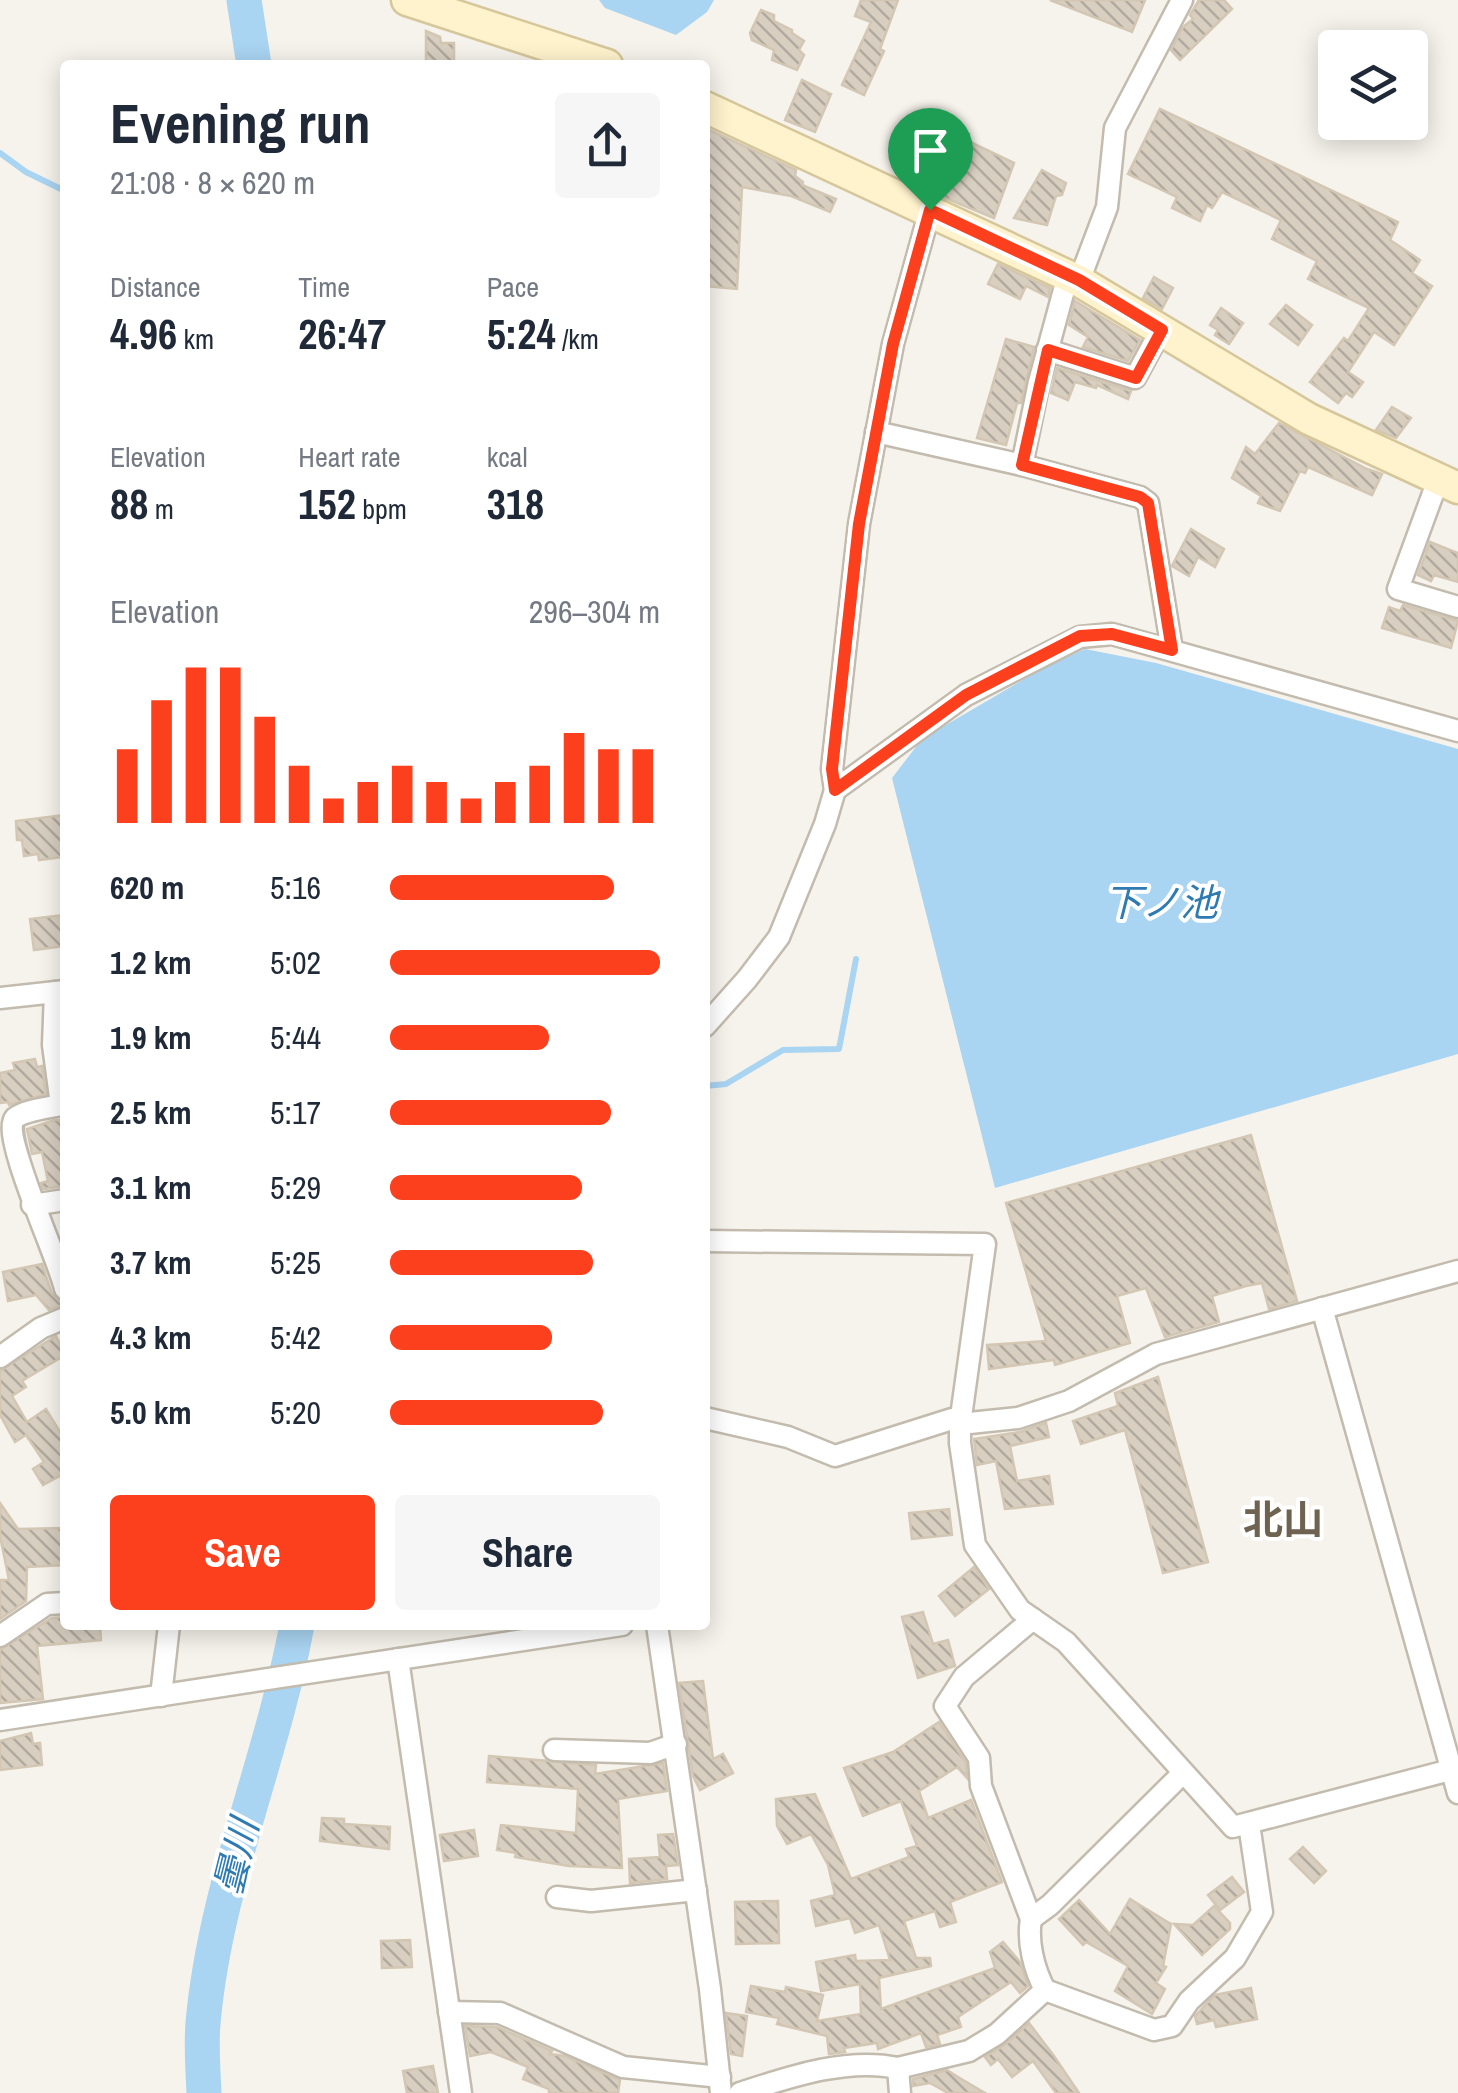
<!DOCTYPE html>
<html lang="en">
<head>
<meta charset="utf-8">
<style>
  body { margin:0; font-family:"Archivo Narrow","Noto Sans JP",sans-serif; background:#f6f6f7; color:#1f2937; height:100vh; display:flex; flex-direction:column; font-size:38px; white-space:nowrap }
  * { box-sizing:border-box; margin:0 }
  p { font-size:32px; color:#747a83 }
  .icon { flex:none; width:55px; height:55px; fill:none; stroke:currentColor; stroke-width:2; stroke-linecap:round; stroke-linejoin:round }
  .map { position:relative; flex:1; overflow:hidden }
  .sheet { position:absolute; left:60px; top:60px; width:650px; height:1570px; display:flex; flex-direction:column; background:#fff; border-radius:10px; box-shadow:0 5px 25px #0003 }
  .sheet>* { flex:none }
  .controls { position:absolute; left:1318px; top:30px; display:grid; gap:20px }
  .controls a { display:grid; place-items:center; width:110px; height:110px; border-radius:10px; background:#fff; box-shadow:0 5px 25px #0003; font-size:50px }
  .pin { position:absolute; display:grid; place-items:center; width:85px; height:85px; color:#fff; margin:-102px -42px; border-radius:50% 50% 50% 0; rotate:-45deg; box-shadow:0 0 10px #0007 }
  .pin .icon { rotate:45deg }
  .round { display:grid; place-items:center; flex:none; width:105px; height:105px; border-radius:10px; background:#f6f6f7 }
  .head { display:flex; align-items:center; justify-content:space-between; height:170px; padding:0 50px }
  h1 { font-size:55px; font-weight:700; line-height:75px }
  .figures { display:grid; grid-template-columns:repeat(3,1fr); gap:15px; height:170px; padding:10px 50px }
  .figures div { display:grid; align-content:center }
  .figures b { font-size:42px; font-weight:700 }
  .figures small { font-size:28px; font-weight:400 }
  .figures p { font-size:28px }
  .chart { height:280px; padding:20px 50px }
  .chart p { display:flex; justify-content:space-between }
  .chart svg { width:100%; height:180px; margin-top:10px; stroke:#fc3f1d; stroke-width:6 }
  .cta { display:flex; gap:20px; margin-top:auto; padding:20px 50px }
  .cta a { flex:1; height:115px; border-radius:10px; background:#fc3f1d; color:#fff; font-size:40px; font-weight:700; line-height:115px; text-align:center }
  .cta a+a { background:#f6f6f7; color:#1f2937 }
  ul { padding:0 50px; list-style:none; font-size:32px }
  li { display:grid; grid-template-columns:160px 120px 1fr; align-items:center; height:75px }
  li i { height:25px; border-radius:12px; background:#fc3f1d }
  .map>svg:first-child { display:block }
</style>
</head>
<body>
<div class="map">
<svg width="1458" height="2093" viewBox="0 0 1458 2093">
  <defs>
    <pattern id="building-back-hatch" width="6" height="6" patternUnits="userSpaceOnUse" patternTransform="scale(2.5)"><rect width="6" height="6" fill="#d8cfc1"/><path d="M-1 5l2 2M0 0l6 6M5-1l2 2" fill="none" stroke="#b1aa9e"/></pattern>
  </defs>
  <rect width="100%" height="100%" fill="#f6f3ec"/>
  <g fill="#a9d4f2">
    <path d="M599,0H714L707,12L676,35L605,8Z"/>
    <path d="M1085,649L1156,663L1458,749V1054L995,1188L892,778L922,739L1040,670Z"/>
  </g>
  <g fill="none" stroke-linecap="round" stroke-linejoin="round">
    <g stroke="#a9d4f2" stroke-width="6">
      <path d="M0,153L26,172L65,191"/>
      <path d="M705,1086L726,1084L783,1050L839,1049L856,959"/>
    </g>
    <g stroke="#a9d4f2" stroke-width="35">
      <path d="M244,0L254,65"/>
      <path d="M204,2093C203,2070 201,2046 203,2023C215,1887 272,1759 297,1625"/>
    </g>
  </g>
  <g fill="url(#building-back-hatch)" stroke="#d3c7b4" stroke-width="2.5">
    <path d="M861,0H898L880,49L884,51L864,95L842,85L871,22L855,16Z"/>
    <path d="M1050,0H1145L1132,32Z"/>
    <path d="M1199,0H1224L1232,9L1180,60L1171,50L1183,27L1193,19L1190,15Z"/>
    <path d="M761,10L774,15V21L792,30V33L804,41L799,50L804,55L797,70L772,60L774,50L752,40L750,33Z"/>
    <path d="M426,31L440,37L441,43H454V65H426Z"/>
    <path d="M802,80L831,94L815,132L785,120Z"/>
    <path d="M1160,109L1398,222L1390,240L1420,260L1412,273L1432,286L1394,345L1374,332L1348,372L1363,382L1352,397L1346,393L1338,403L1310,382L1344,338L1348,341L1369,308L1308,279L1317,261L1272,239L1281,220L1222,192L1212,208L1207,205L1200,221L1172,208L1177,197L1128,174Z"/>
    <path d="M918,112L969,134L966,140L1014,163L994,218L940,196L904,169L924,139L909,133Z"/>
    <path d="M705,128L796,170L795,176L803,182L802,185L836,199L830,212L791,196L742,187L737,289L705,286Z"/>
    <path d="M1042,170L1066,183L1062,195L1056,196L1047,225L1014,218Z"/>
    <path d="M998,264L1050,288L1048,297L1026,286L1020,299L988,284Z"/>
    <path d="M1154,277L1173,288L1162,309L1143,298Z"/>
    <path d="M1075,301L1140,340L1128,361L1083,347L1088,337L1069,325Z"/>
    <path d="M1286,305L1312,325L1298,345L1270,324Z"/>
    <path d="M1221,308L1243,323L1229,344L1215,335L1218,330L1210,325Z"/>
    <path d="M1006,339L1034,347L1021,403H1017L1006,445L977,438Z"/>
    <path d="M1057,368L1131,391L1128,399L1097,385L1096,388L1075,382L1068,400L1051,393Z"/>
    <path d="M1392,407L1411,418L1396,438L1376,430Z"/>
    <path d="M1279,423L1367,469L1382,474L1372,495L1308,467L1305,473L1300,471L1280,511L1258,503L1261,496L1232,478L1246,447L1255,454Z"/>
    <path d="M1191,529L1224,549L1215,567L1198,557L1189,576L1172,566Z"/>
    <path d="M1430,542L1458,553V582L1434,575L1431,581L1418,575Z"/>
    <path d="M1403,605L1458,621L1451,648L1382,628L1389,607L1400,611Z"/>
    <path d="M65,815V853L62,857L39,860L38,854L24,856L22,840H17L16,821Z"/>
    <path d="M65,915V946L34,950L30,919Z"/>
    <path d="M35,1059L37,1067L42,1066L46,1094L9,1105L8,1102L0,1103V1073L15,1070L13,1063Z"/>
    <path d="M54,1120H65V1186L43,1189L41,1183L48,1181L42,1152L32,1154L27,1129Z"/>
    <path d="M1251,1135L1297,1301L1269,1309L1262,1283L1246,1286L1212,1296L1219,1322L1165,1337L1146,1288L1117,1296L1130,1343L1055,1365L1054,1360L989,1369L987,1345L1046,1341L1006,1203Z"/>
    <path d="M42,1264L52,1294L65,1304L49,1310L36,1295L8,1301L3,1272Z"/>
    <path d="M56,1336L65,1355L22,1381L26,1387L12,1396L27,1422L46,1409L65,1440V1473L43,1485L33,1469L44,1462L26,1435L15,1442L0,1415V1371Z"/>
    <path d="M1158,1377L1208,1562L1163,1573L1125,1430L1081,1444L1073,1421L1118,1406L1115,1393Z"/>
    <path d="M1046,1423L1049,1437L1010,1446L1017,1481L1049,1476L1053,1504L1005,1509L996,1461L977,1465L974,1439L1020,1432Z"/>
    <path d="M0,1503L18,1529L65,1528V1565L27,1567L26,1601L0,1619V1580H9L0,1536Z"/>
    <path d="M949,1509L952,1535L912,1539L909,1513Z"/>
    <path d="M974,1567L989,1589L955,1616L939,1596Z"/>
    <path d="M923,1612L933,1644L948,1640L955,1666L918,1678L902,1617Z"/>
    <path d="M65,1617V1625H100L101,1640L37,1646L43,1699L0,1703V1650L52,1618Z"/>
    <path d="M703,1681L713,1759L723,1754L733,1773L700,1790L693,1776L679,1683Z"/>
    <path d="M939,1722L966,1763L967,1778L957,1767L919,1791L928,1818L971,1800L1002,1882L950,1902L956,1922L940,1927L935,1911L904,1921L916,1958H930L931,1966L879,1978L881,2009L995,1968L990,1952L1003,1942L1020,1962L1028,1986L1020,1993L1011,1982L958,2017L961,2027L937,2035L940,2044L926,2047L921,2033L878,2049L877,2043L844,2048L845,2052L829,2054L827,2036L777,2024L779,2018L746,2012L751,1986L785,1992L786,1987L823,1995L817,2021L861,2014L860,1984L821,1991L816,1962L855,1955L856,1961L890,1960L879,1925L855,1933L850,1918L816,1926L811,1901L835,1895L828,1865L811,1834L787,1844L777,1826L776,1799L815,1794L851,1879L909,1857L906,1849L917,1846L901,1801L863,1816L844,1768L893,1752Z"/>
    <path d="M31,1733L33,1744L40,1743L42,1765L0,1770V1741Z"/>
    <path d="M489,1756L596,1765L595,1774L663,1763L667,1791L618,1799L622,1868L569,1866L515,1857L516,1853L497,1850L501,1825L576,1833L578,1789L487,1782Z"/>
    <path d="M322,1818L344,1819V1824L390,1827L389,1849L320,1841Z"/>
    <path d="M474,1830L478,1856L444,1861L440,1835Z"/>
    <path d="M673,1834L678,1865L666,1866L667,1879L630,1883L629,1859L660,1857L658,1835Z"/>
    <path d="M1303,1847L1326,1871L1314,1883L1290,1859Z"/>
    <path d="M1232,1877L1244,1892L1220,1910L1208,1895Z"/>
    <path d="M1130,1899L1171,1924L1163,1966L1166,1967L1156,1983L1165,1989L1152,2014L1115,1991L1128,1966L1086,1942L1083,1945L1059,1919L1079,1900L1110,1934Z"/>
    <path d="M778,1901L779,1943L736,1944L735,1902Z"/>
    <path d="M1214,1906L1230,1923V1929L1202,1955L1174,1924L1193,1925Z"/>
    <path d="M410,1940L412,1967L382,1968L381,1941Z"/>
    <path d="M1251,1988L1257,2019L1216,2027L1214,2020L1197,2024L1195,2016L1215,1995Z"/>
    <path d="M726,2013L747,2016L742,2056L731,2054Z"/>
    <path d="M1029,2023L1054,2056L1079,2093H1056L1033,2061L1012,2077L998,2059L991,2065L985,2057L1006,2044Z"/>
    <path d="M465,2026L497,2027L552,2051L550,2054L565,2056L620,2080L618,2093H549V2089L523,2079L528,2067L491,2052L470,2056Z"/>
    <path d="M433,2066L438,2093H407L403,2071Z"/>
    <path d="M947,2070L958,2077L985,2093H948L930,2083L913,2086V2079Z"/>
  </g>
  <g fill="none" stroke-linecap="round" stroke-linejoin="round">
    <defs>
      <g id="minor">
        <path d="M1079,281L1107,207L1115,128L1182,0"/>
        <path d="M1047,350L1135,378L1161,330"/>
        <path d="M876,432L1022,465L1140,497L1148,503L1172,650"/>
        <path d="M1022,465L1039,382L1068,275"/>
        <path d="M1438,480L1398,589L1458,607"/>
        <path d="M835,790L966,695L1080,637L1112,634L1458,731"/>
        <path d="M55,992L53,1045L61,1105C48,1108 25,1110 15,1118C0,1135 60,1262 65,1289"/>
        <path d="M0,998L65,991"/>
        <path d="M705,1026L747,979L779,937L825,824L835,790L832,769L859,524L893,344L930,210"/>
        <path d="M32,1205L65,1200"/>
        <path d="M705,1241L985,1244L960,1424V1443L975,1545L1020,1610L1066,1642L1233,1827L1458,1768"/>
        <path d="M1322,1308L1458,1793"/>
        <path d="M0,1357L41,1328L65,1318"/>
        <path d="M705,1418L788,1437L835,1456L952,1419L960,1424L1018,1418L1069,1401L1156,1354L1458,1271"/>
        <path d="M1033,1619L964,1677L945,1706L979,1758L981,1786L1031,1919C1027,1942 1034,1969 1045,1990L1154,2030L1172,2026L1189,2001L1235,1958L1262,1912L1249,1824"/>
        <path d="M657,1625L710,1989L721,2093"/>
        <path d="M0,1636L47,1604L65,1603"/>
        <path d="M398,1659L461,2093"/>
        <path d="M161,1696L169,1625"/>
        <path d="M0,1720L622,1625"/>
        <path d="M554,1750L650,1753L676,1744"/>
        <path d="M557,1897L591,1901L696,1890"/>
        <path d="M1031,1919L1050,1905L1182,1774"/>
        <path d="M449,2012L500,2013L623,2067L720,2077"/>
        <path d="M898,2068L969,2051L997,2034L1045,1990"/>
        <path d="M740,2093C789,2077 847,2057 898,2068L900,2093"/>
      </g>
      <g id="secondary">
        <path d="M407,0L607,65"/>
        <path d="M705,107L1079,281L1309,419L1458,488"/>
      </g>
    </defs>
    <use href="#minor" stroke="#c2bbae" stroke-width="25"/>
    <use href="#secondary" stroke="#d6c79b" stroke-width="35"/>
    <use href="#minor" stroke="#fff" stroke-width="20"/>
    <use href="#secondary" stroke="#fff3cd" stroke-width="30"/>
  </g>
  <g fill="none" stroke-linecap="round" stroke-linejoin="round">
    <defs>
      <path id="route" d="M930,210L1079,280L1162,330L1136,378L1048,350L1022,465L1140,497L1148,503L1172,650L1112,634L1080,636L966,695L835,790L832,769L859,524L893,344Z"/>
    </defs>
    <use href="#route" stroke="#fff" stroke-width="20"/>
    <use href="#route" stroke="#fc3f1d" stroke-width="12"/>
  </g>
  <g text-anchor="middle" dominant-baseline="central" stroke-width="8" stroke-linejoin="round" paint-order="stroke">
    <g font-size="38" font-style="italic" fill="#2e7ab2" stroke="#fff">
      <text x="1161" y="902">下ノ池</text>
      <text transform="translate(236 1857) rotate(-76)">曇川</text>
    </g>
    <g font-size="40" font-weight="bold" fill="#6e6250" stroke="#fff">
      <text x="1283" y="1519">北山</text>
    </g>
  </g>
</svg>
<div class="controls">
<a><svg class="icon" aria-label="layers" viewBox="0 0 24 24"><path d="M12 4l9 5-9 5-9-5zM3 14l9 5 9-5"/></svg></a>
</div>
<div class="pin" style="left:930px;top:210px;background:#1e9e55"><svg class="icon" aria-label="arrive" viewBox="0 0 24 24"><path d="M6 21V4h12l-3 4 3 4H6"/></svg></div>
<section class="sheet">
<div class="head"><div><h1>Evening run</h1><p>21:08 · 8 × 620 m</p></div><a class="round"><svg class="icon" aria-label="share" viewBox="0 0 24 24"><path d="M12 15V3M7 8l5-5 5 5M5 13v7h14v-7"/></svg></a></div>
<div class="figures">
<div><p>Distance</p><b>4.96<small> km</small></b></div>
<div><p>Time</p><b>26:47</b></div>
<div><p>Pace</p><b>5:24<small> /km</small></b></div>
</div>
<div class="figures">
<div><p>Elevation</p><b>88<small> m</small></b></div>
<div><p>Heart rate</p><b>152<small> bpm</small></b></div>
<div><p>kcal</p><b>318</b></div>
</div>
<div class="chart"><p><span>Elevation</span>296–304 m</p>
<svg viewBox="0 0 160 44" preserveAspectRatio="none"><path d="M5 44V26M15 44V14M25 44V6M35 44V6M45 44V18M55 44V30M65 44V38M75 44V34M85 44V30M95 44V34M105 44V38M115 44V34M125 44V30M135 44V22M145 44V26M155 44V26"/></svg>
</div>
<ul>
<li><b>620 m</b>5:16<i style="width:83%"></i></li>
<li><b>1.2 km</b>5:02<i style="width:100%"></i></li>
<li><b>1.9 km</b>5:44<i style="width:59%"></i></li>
<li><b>2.5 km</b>5:17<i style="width:82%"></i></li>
<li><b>3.1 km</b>5:29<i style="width:71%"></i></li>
<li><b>3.7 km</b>5:25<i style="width:75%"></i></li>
<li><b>4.3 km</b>5:42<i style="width:60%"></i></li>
<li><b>5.0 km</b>5:20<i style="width:79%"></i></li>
</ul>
<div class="cta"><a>Save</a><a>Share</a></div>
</section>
</div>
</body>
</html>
